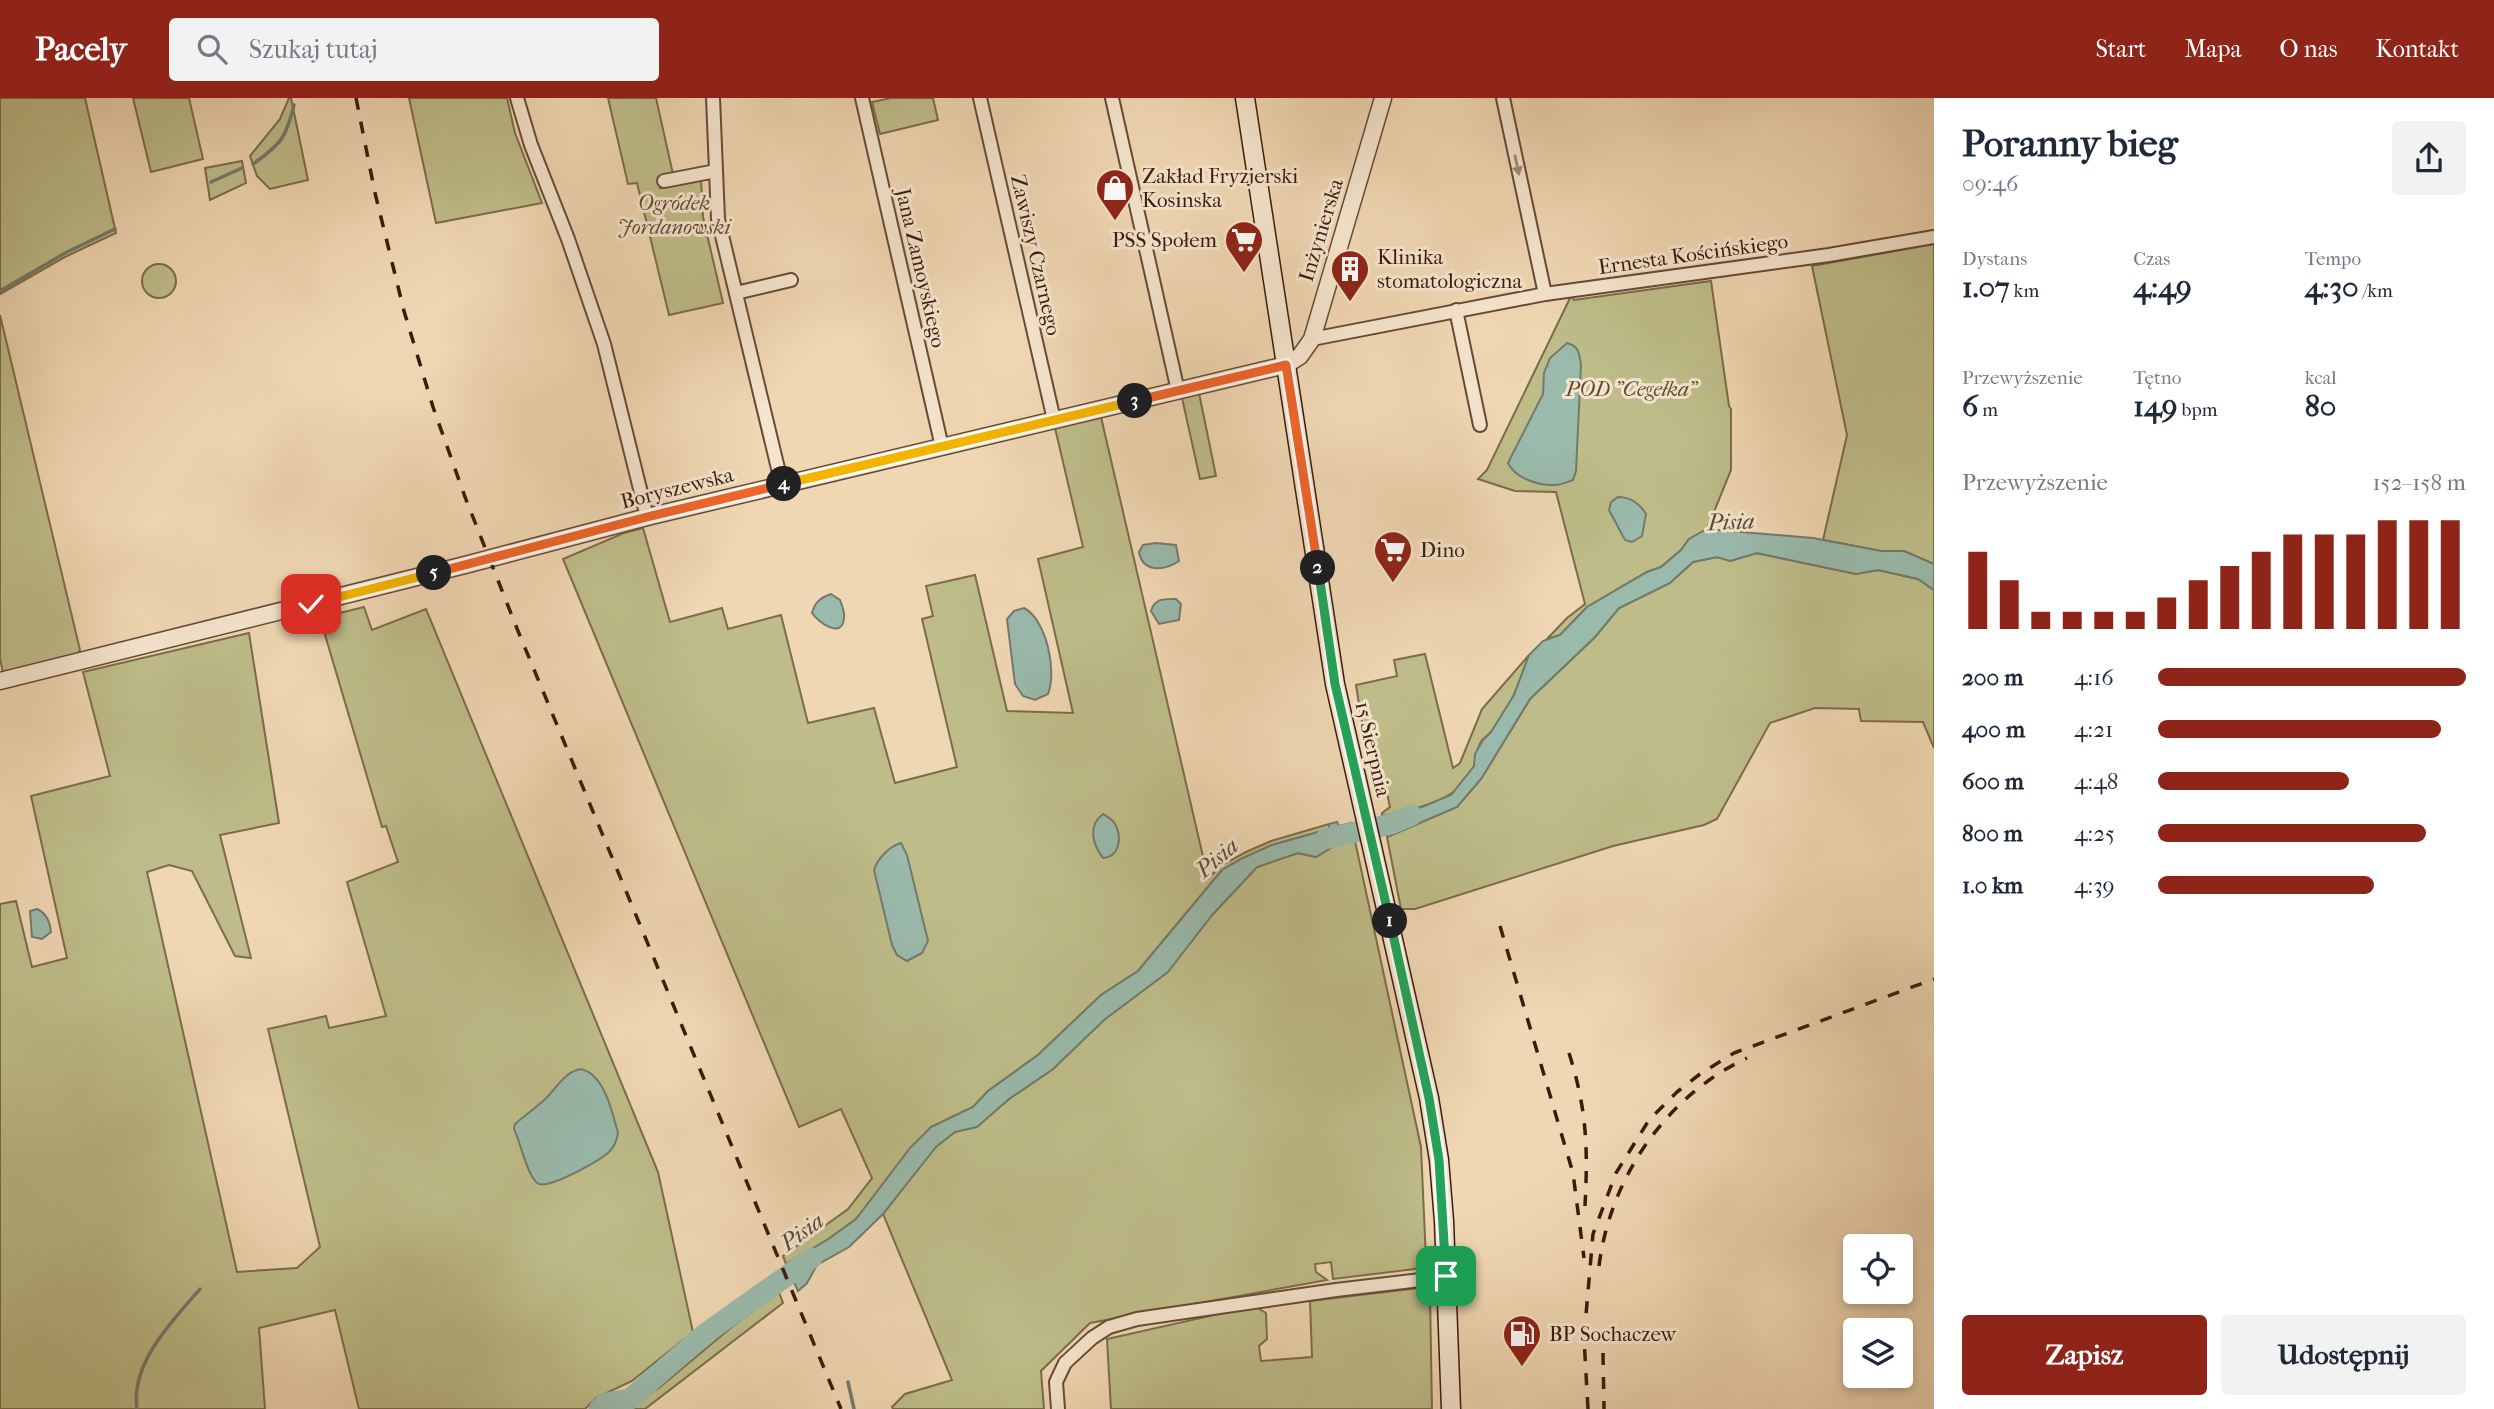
<!DOCTYPE html>
<html lang="pl">
<head>
<meta charset="utf-8">
<style>
  body { margin:0; font-family:"IM FELL French Canon",serif; background:#f2f2f3; color:#1f2937; height:100vh; display:flex; flex-direction:column; font-size:26px; white-space:nowrap }
  * { box-sizing:border-box; margin:0 }
  p { font-size:23px; color:#747a83 }
  .icon { flex:none; width:38px; height:38px; fill:none; stroke:currentColor; stroke-width:2; stroke-linecap:round; stroke-linejoin:round }
  .map { position:relative; flex:1; overflow:hidden }
  .side { display:flex; flex-direction:column; background:#fff; width:560px }
  .side>* { flex:none }
  .tools { position:absolute; left:1843px; top:1136px; display:grid; gap:14px }
  .tools a { display:grid; place-items:center; width:70px; height:70px; border-radius:7px; background:#fff; box-shadow:0 4px 10px #0003; font-size:35px }
  .pin { position:absolute; display:grid; place-items:center; width:60px; height:60px; color:#fff; margin:-30px; border-radius:14px; box-shadow:0 4px 10px #0006 }
  .km { position:absolute; width:35px; height:35px; margin:-18px; border-radius:50%; background:#222; color:#fff; font-size:19px; line-height:35px; text-align:center }
  .round { display:grid; place-items:center; flex:none; width:74px; height:74px; border-radius:7px; background:#f2f2f3 }
  .headline { display:flex; align-items:center; justify-content:space-between; height:119px; padding:0 28px }
  h1 { font-size:38px; font-weight:800; line-height:52px }
  .stats { display:grid; grid-template-columns:repeat(3,1fr); gap:10px; height:119px; padding:7px 28px }
  .stats div { display:grid; align-content:center }
  .stats b { font-size:30px; font-weight:800 }
  .stats small { font-size:19px; font-weight:400 }
  .stats p { font-size:19px }
  .chart { height:196px; padding:14px 28px }
  .chart p { display:flex; justify-content:space-between }
  .chart svg { width:100%; height:126px; margin-top:7px; stroke:#8f2418; stroke-width:6 }
  .button { display:flex; gap:14px; margin-top:auto; padding:14px 28px }
  .button a { flex:1; height:80px; border-radius:7px; background:#8f2418; color:#fff; font-size:28px; font-weight:800; line-height:80px; text-align:center }
  .button a+a { background:#f2f2f3; color:#1f2937 }
  ul { padding:0 28px; list-style:none; font-size:23px }
  li { display:grid; grid-template-columns:112px 84px 1fr; align-items:center; height:52px }
  li i { height:18px; border-radius:9px; background:#8f2418 }
  header { display:flex; align-items:center; gap:42px; box-sizing:border-box; height:98px; padding:0 35px; background:#8f2418; color:#fff }
  header strong { font-size:33px }
  nav { display:flex; gap:38px; margin-inline-start:auto; font-size:24px }
  .search { width:490px; height:63px; background:#f2f2f3; display:flex; align-items:center; gap:18px; box-sizing:border-box; padding:0 24px; border-radius:7px; color:#747a83; font-size:26px }
  main { display:flex; flex:1; min-height:0 }
  .map>svg:first-child { display:block }
</style>
</head>
<body>
<header>
<strong>Pacely</strong>
<div class="search"><svg class="icon" aria-label="search" viewBox="0 0 24 24"><circle cx="10" cy="10" r="6"/><path d="M15 15l6 6"/></svg>Szukaj tutaj</div>
<nav><a>Start</a><a>Mapa</a><a>O nas</a><a>Kontakt</a></nav>
</header>
<main>
<div class="map">
<svg width="1934" height="1311" viewBox="0 0 1934 1311">
  <rect width="100%" height="100%" fill="#f0d7b3"/>
  <filter id="stains"><feTurbulence type="fractalNoise" baseFrequency=".00286" numOctaves="4"/><feColorMatrix values="0 0 0 0 .2 0 0 0 0 .09 0 0 0 0 .02 0 0 0 .5 -.17"/></filter>
  <radialGradient id="worn" r=".72"><stop offset=".6" stop-color="#630" stop-opacity="0"/><stop offset="1" stop-color="#630" stop-opacity=".3"/></radialGradient>
  <g fill="#bebd89" stroke="#7c6c4a" stroke-width="2">
    <path d="M0,0H85L116,135L67,158L0,196Z"/>
    <path d="M133,0H189L203,61L151,74Z"/>
    <path d="M289,0H291L308,82L270,91L257,78L250,58L280,21Z"/>
    <path d="M409,0H507L515,35L542,105L436,125Z"/>
    <path d="M608,0H656L673,76L658,80L660,90L701,81L703,119L723,205L669,217L637,85L628,86Z"/>
    <path d="M891,0H933L938,22L880,36L872,4Z"/>
    <path d="M242,63L246,85L210,102L205,70Z"/>
    <path d="M1934,146V466L1904,453H1881L1823,442L1847,337L1812,168Z"/>
    <circle cx="159" cy="183" r="17"/>
    <path d="M1711,183L1729,308L1731,311V372L1707,431L1689,441L1681,452L1661,469L1647,474L1587,509L1560,537L1547,541L1567,520L1585,506L1556,394L1515,393L1478,381L1487,372L1571,198L1574,202Z"/>
    <path d="M0,217L80,552L76,558L3,575L0,560Z"/>
    <path d="M1199,295L1216,378L1200,381L1182,300Z"/>
    <path d="M1101,319L1208,780L1222,767L1246,754L1271,743L1329,726L1330,731L1272,747L1243,760L1222,772L1138,873L1101,897L1038,957L988,993L973,1009L931,1029L856,1121L827,1142L786,1166L783,1158L848,1111L872,1080L841,1011L799,1029L563,461L624,435L643,430L670,524L722,510L728,531L781,517L808,625L874,610L895,685L957,669L922,521L933,518L926,488L975,477L1007,613L1073,615L1038,461L1083,449L1055,330Z"/>
    <path d="M1756,455L1856,476L1878,472L1918,481L1934,492V650L1923,624L1861,623L1859,611L1815,610L1770,625L1717,721L1704,727L1613,748L1415,811H1401L1387,739L1457,709L1481,681L1530,601L1595,539L1619,510L1670,485L1693,464L1717,459L1731,463Z"/>
    <path d="M364,509L372,532L426,511L658,1074L693,1234L632,1283L596,1300L585,1311H359L335,1212L259,1230L265,1311H0V806L16,803L32,869L67,860L31,698L110,678L83,574L249,535L279,725L220,737L251,860L235,858L192,773L169,767L147,774L237,1174L297,1170L320,1149L268,931L326,918L329,930L386,918L347,784L398,764L386,728L382,729L320,520Z"/>
    <path d="M1425,556L1453,670L1460,665L1482,611L1529,557C1519,584 1510,614 1490,635C1487,638 1485,639 1482,642C1476,651 1477,659 1474,668C1460,704 1415,711 1382,718V715L1390,709L1381,668L1362,625L1356,587L1397,578L1394,562Z"/>
    <path d="M1355,743L1421,1049L1426,1162L1415,1171L1333,1181L1331,1164L1315,1166L1316,1174L1327,1182L1090,1225L1041,1273L1044,1311H893L892,1309L905,1296L952,1282L883,1116L935,1049L955,1034L977,1028L1009,1001L1053,971L1213,816L1257,769L1298,755L1316,759L1334,748Z"/>
    <path d="M1419,1190L1430,1197L1432,1311H1111L1107,1241L1254,1208L1266,1215L1267,1241L1259,1248L1261,1263L1312,1259L1310,1203Z"/>
    <path d="M779,1194L783,1205L645,1311H627L660,1289L733,1228Z"/>
  </g>
  <g fill="#9abaac" stroke="#737a6c" stroke-width="2">
    <path d="M1567,245C1579,248 1579,255 1581,267L1576,373L1573,382C1567,384 1561,387 1555,387C1539,388 1515,380 1508,365L1543,296L1544,275L1550,260Z"/>
    <path d="M1618,399C1631,399 1639,405 1646,416L1642,438L1632,444L1625,442L1609,412L1611,404Z"/>
    <path d="M1707,431L1813,440L1881,453H1904L1934,466V492L1918,481L1878,472L1856,476L1757,455L1730,463L1717,459L1693,464L1670,485L1619,510L1595,539L1530,601L1481,681L1457,709L1387,739L1382,718L1417,711L1451,697L1474,668L1475,656L1483,642L1491,634L1514,597L1529,557L1543,543L1560,537L1587,509L1647,474L1661,469L1681,452L1689,441Z"/>
    <path d="M1156,445L1176,447L1179,463C1164,473 1143,475 1139,454L1143,447Z"/>
    <path d="M831,496L840,502C842,507 845,515 844,520C842,542 818,524 812,515C815,504 820,500 831,496Z"/>
    <path d="M1176,501L1181,506L1179,522L1159,526L1151,513C1155,500 1164,501 1176,501Z"/>
    <path d="M1024,510C1047,522 1057,574 1048,596L1035,602L1023,598L1015,586L1007,521L1014,513Z"/>
    <path d="M1103,716C1108,719 1114,722 1116,728C1122,741 1119,759 1103,760C1093,747 1087,728 1103,716Z"/>
    <path d="M1337,724L1339,728L1351,725L1355,743L1334,748L1316,759L1298,755L1257,769L1213,816L1168,874L1104,922L1053,971L1009,1001L977,1029L955,1034L936,1049L883,1116L849,1149L817,1167L807,1185L798,1193L786,1166L827,1142L856,1121L910,1050L931,1029L973,1009L988,993L1038,957L1101,897L1138,873L1222,772L1243,760L1272,747L1329,731V726Z"/>
    <path d="M901,745L907,757L928,843L922,855L907,863L897,857L892,847L874,772C877,761 890,748 901,745Z"/>
    <path d="M37,811C46,815 50,824 51,834L42,841L32,839L30,813Z"/>
    <path d="M581,971C605,977 612,1014 618,1035C617,1042 614,1049 609,1054C599,1063 551,1090 539,1086C528,1082 520,1042 514,1031L515,1026C524,1018 534,1011 542,1004C556,992 563,974 581,971Z"/>
  </g>
  <g fill="none" stroke-linecap="round" stroke-linejoin="round">
    <g stroke="#737a6c" stroke-width="3.5">
      <path d="M253,66C281,46 286,40 294,7"/>
      <path d="M211,84L242,70"/>
      <path d="M0,193L67,154L115,131"/>
      <path d="M848,1284L854,1311"/>
      <path d="M137,1311C130,1266 172,1223 200,1191"/>
    </g>
    <g stroke="#9abaac" stroke-width="21">
      <path d="M1325,741L1391,726L1412,717"/>
      <path d="M599,1311L606,1305L630,1301L706,1235L812,1160"/>
    </g>
    <defs>
      <g id="minor">
        <path d="M517,0L531,47L568,141L604,246L647,419"/>
        <path d="M713,0L718,121L782,387"/>
        <path d="M862,0L942,349"/>
        <path d="M980,0L1054,322"/>
        <path d="M1112,0L1178,293"/>
        <path d="M1503,0L1545,196"/>
        <path d="M664,83L716,73"/>
        <path d="M736,195L791,182"/>
        <path d="M1456,212L1480,327"/>
        <path d="M1312,241L1545,196L1829,157L1934,139"/>
        <path d="M1058,1311L1056,1284L1065,1265L1092,1240L1109,1229L1137,1221L1336,1192L1446,1179"/>
      </g>
      <path id="tertiary" d="M0,583L465,467L647,419L1286,267L1300,258L1312,241L1383,0"/>
      <path id="secondary" d="M1245,0L1335,586L1429,1000L1439,1062L1444,1123L1451,1311"/>
    </defs>
    <use href="#minor" stroke="#674a36" stroke-width="16"/>
    <use href="#tertiary" stroke="#674a36" stroke-width="19"/>
    <use href="#secondary" stroke="#391b0c" stroke-width="21"/>
    <use href="#minor" stroke="#f5e5ce" stroke-width="12"/>
    <use href="#tertiary" stroke="#f5e5ce" stroke-width="16"/>
    <use href="#secondary" stroke="#f5e5ce" stroke-width="18"/>
    <g stroke="#391b0c" stroke-width="3.5" stroke-dasharray="12 12" stroke-linecap="butt">
      <path d="M356,0L375,95L404,213L433,309L465,399L518,533L841,1311"/>
      <path d="M1500,828L1573,1075L1584,1160"/>
      <path d="M1569,955C1587,1012 1588,1050 1585,1108"/>
      <path d="M1599,1168C1610,1080 1666,998 1747,960"/>
      <path d="M1603,1255L1604,1311"/>
      <path d="M1588,1311L1584,1240L1593,1136L1616,1075L1649,1022L1677,994L1700,976L1734,955L1934,881"/>
    </g>
  </g>
  <defs><path id="oneway-solid" d="M-6-.8H1V-3.2L6.5 0L1 3.2V.8H-6Z" transform="scale(1.75)"/></defs>
  <use fill="#a08a77" href="#oneway-solid" transform="translate(1517 67) rotate(78)"/>
  <g fill="none" stroke-linecap="round" stroke-linejoin="round">
    <defs>
      <path id="split-1" d="M1390,823L1429,1000L1439,1062L1446,1178"/>
      <path id="split-2" d="M1318,470L1335,586L1390,823"/>
      <path id="split-3" d="M1135,303L1286,267L1318,470"/>
      <path id="split-4" d="M784,386L1135,303"/>
      <path id="split-5" d="M434,475L647,419L784,386"/>
      <path id="split-6" d="M311,506L434,475"/>
    </defs>
    <use href="#split-1" stroke="#fff" stroke-width="14"/>
    <use href="#split-2" stroke="#fff" stroke-width="14"/>
    <use href="#split-3" stroke="#fff" stroke-width="14"/>
    <use href="#split-4" stroke="#fff" stroke-width="14"/>
    <use href="#split-5" stroke="#fff" stroke-width="14"/>
    <use href="#split-6" stroke="#fff" stroke-width="14"/>
    <use href="#split-1" stroke="#22a559" stroke-width="9"/>
    <use href="#split-2" stroke="#22a559" stroke-width="9"/>
    <use href="#split-3" stroke="#f0652b" stroke-width="9"/>
    <use href="#split-4" stroke="#f5b400" stroke-width="9"/>
    <use href="#split-5" stroke="#f0652b" stroke-width="9"/>
    <use href="#split-6" stroke="#f5b400" stroke-width="9"/>
  </g>
  <defs>
    <symbol id="shop-pin" viewBox="-11 -11 22 30"><path d="M0 17L-7.5 6A9.5 9.5 0 1 1 7.5 6Z" fill="#8f2418" stroke="#f5e5ce"/><path d="M-5-2.5h2.3a2.7 3.5 0 0 1 5.4 0H5L5.5 6h-11ZM-1.5-2.5h3a1.5 2.3 0 0 0-3 0Z" fill="#fff"/></symbol>
    <symbol id="supermarket-pin" viewBox="-11 -11 22 30"><path d="M0 17L-7.5 6A9.5 9.5 0 1 1 7.5 6Z" fill="#8f2418" stroke="#f5e5ce"/><path d="M-6-5.5h2.5l.6 2H6L4.5 2H-2.5L-4.4-4H-6ZM-1.5 3.2a1.3 1.3 0 1 0 .1 0ZM3 3.2a1.3 1.3 0 1 0 .1 0Z" fill="#fff"/></symbol>
    <symbol id="building-pin" viewBox="-11 -11 22 30"><path d="M0 17L-7.5 6A9.5 9.5 0 1 1 7.5 6Z" fill="#8f2418" stroke="#f5e5ce"/><path d="M-4-6H4V6H1V3H-1V6H-4ZM-2.5-4.3h1.7v1.8h-1.7ZM.8-4.3h1.7v1.8H.8ZM-2.5-1h1.7V.8h-1.7ZM.8-1h1.7V.8H.8Z" fill="#fff"/></symbol>
    <symbol id="fuel-pin" viewBox="-11 -11 22 30"><path d="M0 17L-7.5 6A9.5 9.5 0 1 1 7.5 6Z" fill="#8f2418" stroke="#f5e5ce"/><path d="M-5.5-6h7V0h2V4h1.3V-2.5L3-4.5l.8-.8L6-3V5H2.5V1h-1V6h-7ZM-4.2-4.7v3.2H.2V-4.7Z" fill="#fff"/></symbol>
  </defs>
  <g fill-rule="evenodd">
    <use href="#shop-pin" x="1093" y="68" width="44" height="60"/>
    <use href="#supermarket-pin" x="1222" y="120" width="44" height="60"/>
    <use href="#building-pin" x="1328" y="149" width="44" height="60"/>
    <use href="#supermarket-pin" x="1371" y="430" width="44" height="60"/>
    <use href="#fuel-pin" x="1500" y="1214" width="44" height="60"/>
  </g>
  <g text-anchor="middle" dominant-baseline="central" stroke-width="6" stroke-linejoin="round" paint-order="stroke">
    <g font-size="21" fill="#391b0c" stroke="#f5e5ce" text-anchor="start">
      <text x="1142" y="78">Zakład Fryzjerski<tspan x="1142" dy="24">Kosinska</tspan></text>
      <text x="1217" y="142" text-anchor="end">PSS Społem</text>
      <text x="1377" y="159">Klinika<tspan x="1377" dy="24">stomatologiczna</tspan></text>
      <text x="1420" y="452">Dino</text>
      <text x="1549" y="1236">BP Sochaczew</text>
    </g>
    <g font-size="21" font-style="italic" fill="#614c32" stroke="#f5e5ce">
      <text x="674" y="105">Ogródek<tspan x="674" dy="24">Jordanowski</tspan></text>
      <text x="1631" y="291">POD "Cegełka"</text>
    </g>
    <g font-size="21" fill="#391b0c" stroke="#f5e5ce">
      <text transform="translate(1321 132) rotate(-73)">Inżynierska</text>
      <text transform="translate(1693 156) rotate(-8)">Ernesta Kościńskiego</text>
      <text transform="translate(1036 157) rotate(77)">Zawiszy Czarnego</text>
      <text transform="translate(921 170) rotate(77)">Jana Zamoyskiego</text>
      <text transform="translate(677 390) rotate(-14)">Boryszewska</text>
      <text transform="translate(1373 651) rotate(77)">15 Sierpnia</text>
    </g>
    <g font-size="23" font-style="italic" fill="#564b3c" stroke="#f5e5ce">
      <text transform="translate(1731 424) rotate(-2)">Pisia</text>
      <text transform="translate(1217 760) rotate(-40)">Pisia</text>
      <text transform="translate(802 1134) rotate(-36)">Pisia</text>
    </g>
  </g>
  <rect width="100%" height="100%" filter="url(#stains)"/>
  <rect width="100%" height="100%" fill="url(#worn)"/>
</svg>
<div class="tools">
<a><svg class="icon" aria-label="locate" viewBox="0 0 24 24"><circle cx="12" cy="12" r="6"/><path d="M12 2v4M12 18v4M2 12h4M18 12h4"/></svg></a>
<a><svg class="icon" aria-label="layers" viewBox="0 0 24 24"><path d="M12 4l9 5-9 5-9-5zM3 14l9 5 9-5"/></svg></a>
</div>
<div class="pin" style="left:1446px;top:1178px;background:#1e9e55"><svg class="icon" aria-label="arrive" viewBox="0 0 24 24"><path d="M6 21V4h12l-3 4 3 4H6"/></svg></div>
<div class="pin" style="left:311px;top:506px;background:#d93025"><svg class="icon" aria-label="check" viewBox="0 0 24 24"><path d="M5 12l5 5 9-10"/></svg></div>
<b class="km" style="left:1390px;top:823px">1</b>
<b class="km" style="left:1318px;top:470px">2</b>
<b class="km" style="left:1135px;top:303px">3</b>
<b class="km" style="left:784px;top:386px">4</b>
<b class="km" style="left:434px;top:475px">5</b>
</div>
<section class="side">
<div class="headline"><div><h1>Poranny bieg</h1><p>09:46</p></div><a class="round"><svg class="icon" aria-label="share" viewBox="0 0 24 24"><path d="M12 15V3M7 8l5-5 5 5M5 13v7h14v-7"/></svg></a></div>
<div class="stats">
<div><p>Dystans</p><b>1.07<small> km</small></b></div>
<div><p>Czas</p><b>4:49</b></div>
<div><p>Tempo</p><b>4:30<small> /km</small></b></div>
</div>
<div class="stats">
<div><p>Przewyższenie</p><b>6<small> m</small></b></div>
<div><p>Tętno</p><b>149<small> bpm</small></b></div>
<div><p>kcal</p><b>80</b></div>
</div>
<div class="chart"><p><span>Przewyższenie</span>152–158 m</p>
<svg viewBox="0 0 160 44" preserveAspectRatio="none"><path d="M5 44V17M15 44V27M25 44V38M35 44V38M45 44V38M55 44V38M65 44V33M75 44V27M85 44V22M95 44V17M105 44V11M115 44V11M125 44V11M135 44V6M145 44V6M155 44V6"/></svg>
</div>
<ul>
<li><b>200 m</b>4:16<i style="width:100%"></i></li>
<li><b>400 m</b>4:21<i style="width:92%"></i></li>
<li><b>600 m</b>4:48<i style="width:62%"></i></li>
<li><b>800 m</b>4:25<i style="width:87%"></i></li>
<li><b>1.0 km</b>4:39<i style="width:70%"></i></li>
</ul>
<div class="button"><a>Zapisz</a><a>Udostępnij</a></div>
</section>
</main>
</body>
</html>
